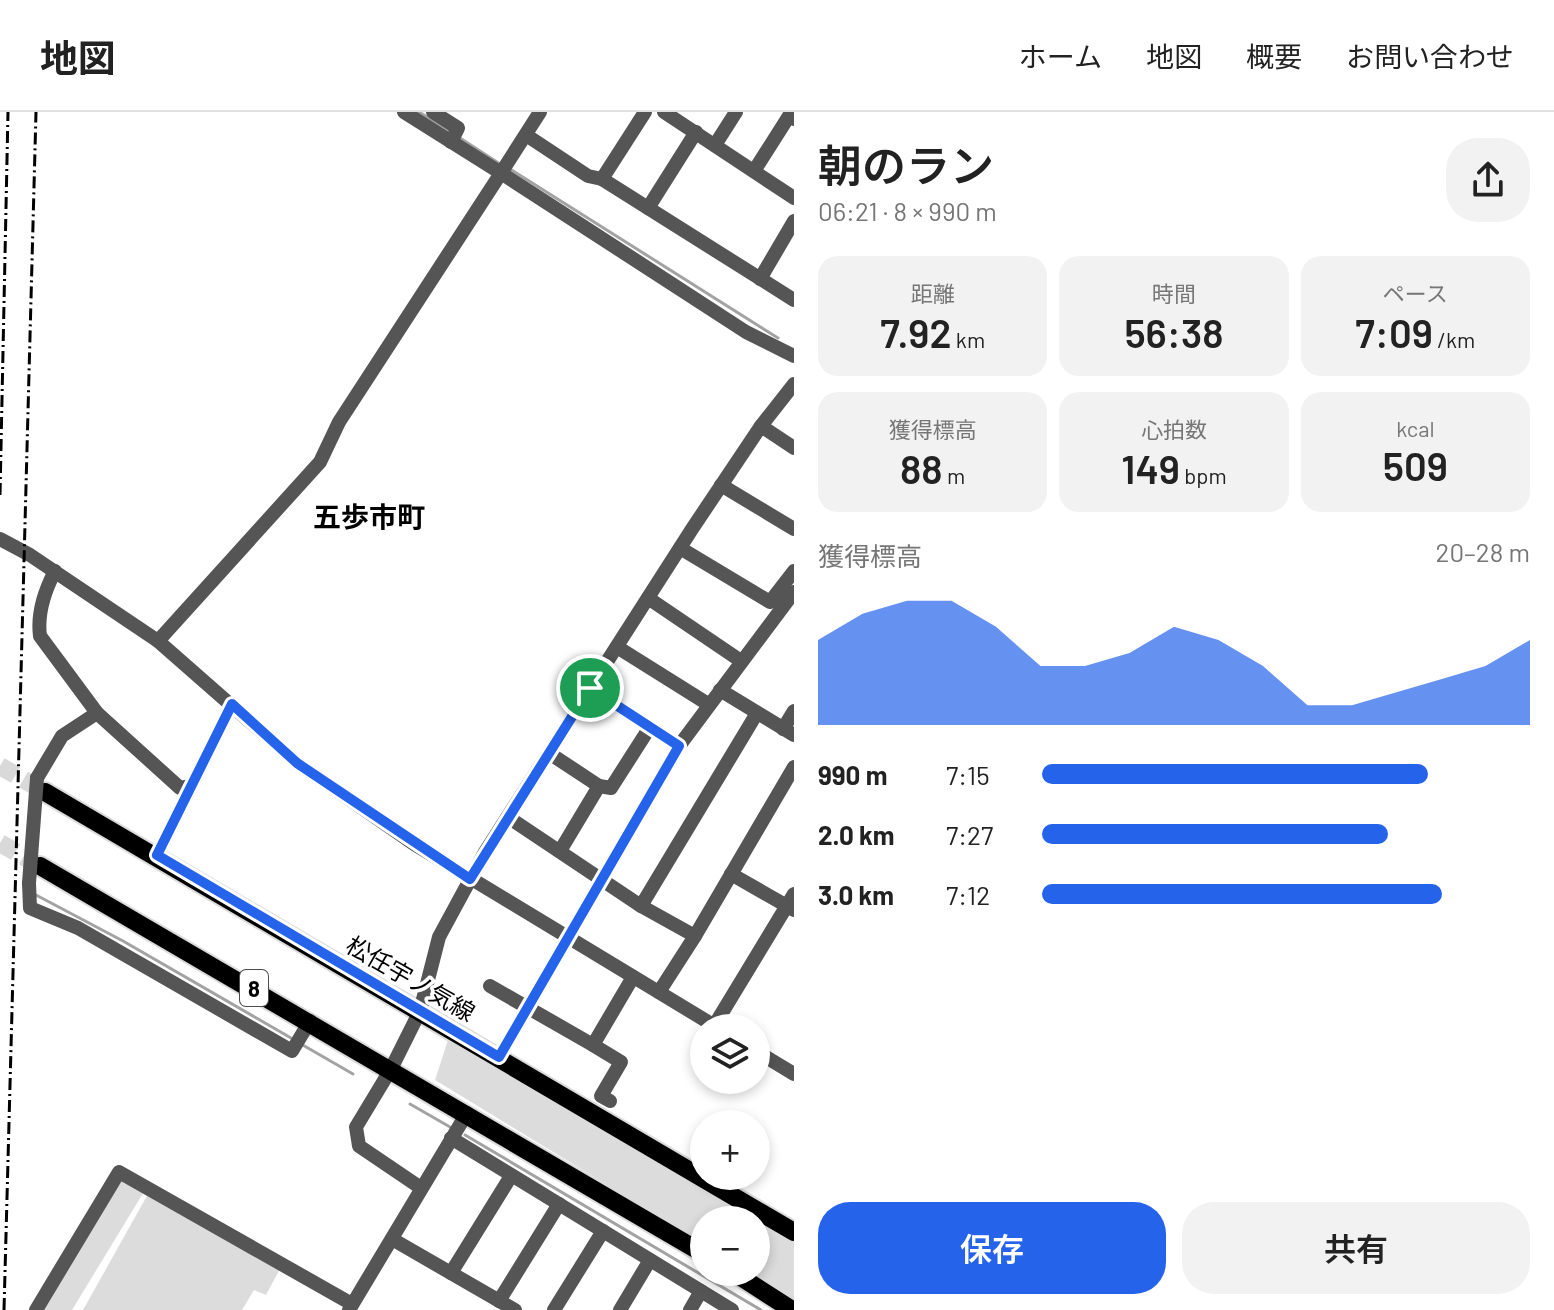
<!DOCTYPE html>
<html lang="ja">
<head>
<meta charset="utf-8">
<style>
  body { margin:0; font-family:Barlow,"Noto Sans JP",sans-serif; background:#f2f2f2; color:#222; height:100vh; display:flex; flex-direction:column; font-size:30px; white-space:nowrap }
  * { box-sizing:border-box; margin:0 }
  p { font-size:26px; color:#767676 }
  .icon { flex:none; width:44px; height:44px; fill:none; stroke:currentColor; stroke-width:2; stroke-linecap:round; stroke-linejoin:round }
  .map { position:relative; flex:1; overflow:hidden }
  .drawer { display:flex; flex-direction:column; background:#fff; width:760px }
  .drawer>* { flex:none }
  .fabs { position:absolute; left:690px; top:902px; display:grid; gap:16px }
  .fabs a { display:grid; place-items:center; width:80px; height:80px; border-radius:50%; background:#fff; box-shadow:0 4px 12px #0003; font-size:40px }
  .pin { position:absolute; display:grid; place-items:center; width:68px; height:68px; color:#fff; margin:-34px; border:4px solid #fff; border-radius:50%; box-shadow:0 2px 8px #0007 }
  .round { display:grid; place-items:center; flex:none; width:84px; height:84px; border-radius:32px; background:#f2f2f2 }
  .summary { display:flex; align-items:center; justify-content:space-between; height:136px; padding:0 24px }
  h1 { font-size:44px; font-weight:600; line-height:60px }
  .stats { display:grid; grid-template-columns:repeat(3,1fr); gap:12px; height:136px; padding:8px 24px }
  .stats div { display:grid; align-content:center; border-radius:20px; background:#f2f2f2; text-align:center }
  .stats b { font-size:40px; font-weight:600 }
  .stats small { font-size:22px; font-weight:400 }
  .stats p { font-size:22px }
  .chart { height:224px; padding:16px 24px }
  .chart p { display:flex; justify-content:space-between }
  .chart svg { width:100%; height:144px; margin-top:8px; fill:#2563eb; opacity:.7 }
  .button { display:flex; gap:16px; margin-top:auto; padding:16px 24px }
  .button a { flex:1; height:92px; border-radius:32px; background:#2563eb; color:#fff; font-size:32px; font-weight:600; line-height:92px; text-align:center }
  .button a+a { background:#f2f2f2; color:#222 }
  ul { padding:0 24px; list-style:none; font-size:26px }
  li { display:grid; grid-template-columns:128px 96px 1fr; align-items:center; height:60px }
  li i { height:20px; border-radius:10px; background:#2563eb }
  header { display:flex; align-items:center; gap:48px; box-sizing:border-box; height:112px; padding:0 40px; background:#fff; border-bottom:2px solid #e0e0e0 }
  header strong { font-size:38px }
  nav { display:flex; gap:44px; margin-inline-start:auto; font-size:28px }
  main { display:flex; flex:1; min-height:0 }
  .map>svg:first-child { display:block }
</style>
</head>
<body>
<header>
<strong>地図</strong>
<nav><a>ホーム</a><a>地図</a><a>概要</a><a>お問い合わせ</a></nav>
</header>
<main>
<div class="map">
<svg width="794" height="1198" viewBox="0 0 794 1198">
  <rect width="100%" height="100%" fill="#fff"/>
  <g fill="#dcdcdc">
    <path d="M449,925L666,1050L794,1130V1189L748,1160H756V1108H704V1132L435,968Z"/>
    <path d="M123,1065L145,1078L72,1198H41Z"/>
    <path d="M148,1082L280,1157L266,1183L254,1178L242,1198H83Z"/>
  </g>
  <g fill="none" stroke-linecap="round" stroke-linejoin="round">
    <g stroke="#a3a3a3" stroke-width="3">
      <path d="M419,0L450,19"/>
      <path d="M460,26L500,52"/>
      <path d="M510,57L778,226"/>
      <path d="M36,783L123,829L291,926"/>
      <path d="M301,932L353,962"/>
      <path d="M410,992L450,1015"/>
      <path d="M465,1023L761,1198"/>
    </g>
    <g stroke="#d9d9d9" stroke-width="18" stroke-dasharray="18 9" stroke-linecap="butt">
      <path d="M0,654L45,680"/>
      <path d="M0,731L40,754"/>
    </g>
    <defs>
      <g id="major">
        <path d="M45,680L794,1120"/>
        <path d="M40,754L704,1142"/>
        <path d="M733,1160L792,1198"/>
      </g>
    </defs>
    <use href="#major" stroke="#dbdbdb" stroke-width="22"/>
    <g stroke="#555" stroke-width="14">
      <path d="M404,0L501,61L540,0"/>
      <path d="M433,0L458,16L451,30"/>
      <path d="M645,0L602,67L794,188"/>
      <path d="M664,0L794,86"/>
      <path d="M526,23L588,64L602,67"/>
      <path d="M715,33L736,0"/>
      <path d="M754,59L789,4L794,7"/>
      <path d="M648,96L696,20"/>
      <path d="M760,167L794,109"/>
      <path d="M761,314L794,336"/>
      <path d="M721,373L794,417"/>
      <path d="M0,427L30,443L158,529L297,651L414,732L718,916"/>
      <path d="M680,436L770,490L794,459"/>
      <path d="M55,459C44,480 37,501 40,524L97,601L180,676L191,674L232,592"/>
      <path d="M648,486L741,549"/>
      <path d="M158,529L320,350L339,310L501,61L746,220L794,244"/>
      <path d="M617,535L708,592"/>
      <path d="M590,576L679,634"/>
      <path d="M720,578L794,623"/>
      <path d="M783,617L794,599"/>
      <path d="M549,641L599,674L611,676L650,615"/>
      <path d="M37,666L62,624L97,601"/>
      <path d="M508,705L641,794L695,824L794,655"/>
      <path d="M560,739L599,674"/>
      <path d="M157,743L191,674"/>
      <path d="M731,762L794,798"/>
      <path d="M29,771L30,796L78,816L292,939L310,909"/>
      <path d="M641,794L757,601"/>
      <path d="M490,874L593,933L633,865"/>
      <path d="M659,880L695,824"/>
      <path d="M714,914L794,782"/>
      <path d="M593,933L621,950L601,984L610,989"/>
      <path d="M756,939L794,962"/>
      <path d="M499,945L679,634L794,480"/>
      <path d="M451,1026L732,1198"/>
      <path d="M421,1076L359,1034L356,1015L391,957L420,899L439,825L485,740L692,417L761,314L794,272"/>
      <path d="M392,1127L515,1198"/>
      <path d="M451,1161L511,1064"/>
      <path d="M499,1189L559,1092"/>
      <path d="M36,1198L119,1060L352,1192"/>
      <path d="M349,1198L467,1001"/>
      <path d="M554,1198L603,1119"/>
      <path d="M620,1198L650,1148"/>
      <path d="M690,1198L701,1179"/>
    </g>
    <use href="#major" stroke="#000" stroke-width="18"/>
    <g stroke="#000" stroke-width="3" stroke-dasharray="12 4 2 4" stroke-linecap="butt">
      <path d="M0,383L8,0"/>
      <path d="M4,1198L36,0"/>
    </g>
    <path stroke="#555" stroke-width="14" d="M29,771L37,666"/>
  </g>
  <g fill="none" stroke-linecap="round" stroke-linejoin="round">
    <defs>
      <path id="route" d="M590,576L679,634L499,945L157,743L232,592L297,651L470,767Z"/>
    </defs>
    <use href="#route" stroke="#fff" stroke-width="16"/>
    <use href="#route" stroke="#2563eb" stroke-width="10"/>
  </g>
  <g text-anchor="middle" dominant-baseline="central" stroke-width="7" stroke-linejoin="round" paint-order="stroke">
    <rect fill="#fff" stroke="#4c4c4c" stroke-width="2" x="240" y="858" width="28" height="36" rx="6"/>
    <g font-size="22" font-weight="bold" fill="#000">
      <text x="254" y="876">8</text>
    </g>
    <g font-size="24" fill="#000" stroke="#fff">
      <text transform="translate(411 866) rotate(30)">松任宇ノ気線</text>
    </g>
    <g font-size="28" font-weight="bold" fill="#000" stroke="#fff">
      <text x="369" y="404">五歩市町</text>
    </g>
  </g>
</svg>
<div class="fabs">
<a><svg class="icon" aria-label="layers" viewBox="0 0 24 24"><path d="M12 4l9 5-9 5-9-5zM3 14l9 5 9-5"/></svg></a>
<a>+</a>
<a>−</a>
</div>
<div class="pin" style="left:590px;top:576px;background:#1e9e55"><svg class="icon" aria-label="arrive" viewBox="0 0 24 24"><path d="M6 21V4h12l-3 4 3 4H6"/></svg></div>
</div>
<section class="drawer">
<div class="summary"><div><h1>朝のラン</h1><p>06:21 · 8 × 990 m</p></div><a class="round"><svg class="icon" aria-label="share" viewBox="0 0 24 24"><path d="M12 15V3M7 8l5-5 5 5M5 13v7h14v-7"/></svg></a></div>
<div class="stats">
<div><p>距離</p><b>7.92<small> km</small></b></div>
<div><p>時間</p><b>56:38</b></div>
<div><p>ペース</p><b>7:09<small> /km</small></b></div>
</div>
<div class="stats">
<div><p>獲得標高</p><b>88<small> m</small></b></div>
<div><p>心拍数</p><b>149<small> bpm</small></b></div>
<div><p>kcal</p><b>509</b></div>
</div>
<div class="chart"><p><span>獲得標高</span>20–28 m</p>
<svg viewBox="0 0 160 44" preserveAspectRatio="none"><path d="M0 44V18L10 10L20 6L30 6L40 14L50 26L60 26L70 22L80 14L90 18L100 26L110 38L120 38L130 34L140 30L150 26L160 18V44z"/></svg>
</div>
<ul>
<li><b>990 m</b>7:15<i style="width:79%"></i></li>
<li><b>2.0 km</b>7:27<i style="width:71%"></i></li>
<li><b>3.0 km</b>7:12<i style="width:82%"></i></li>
</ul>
<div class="button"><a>保存</a><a>共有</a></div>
</section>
</main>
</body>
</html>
